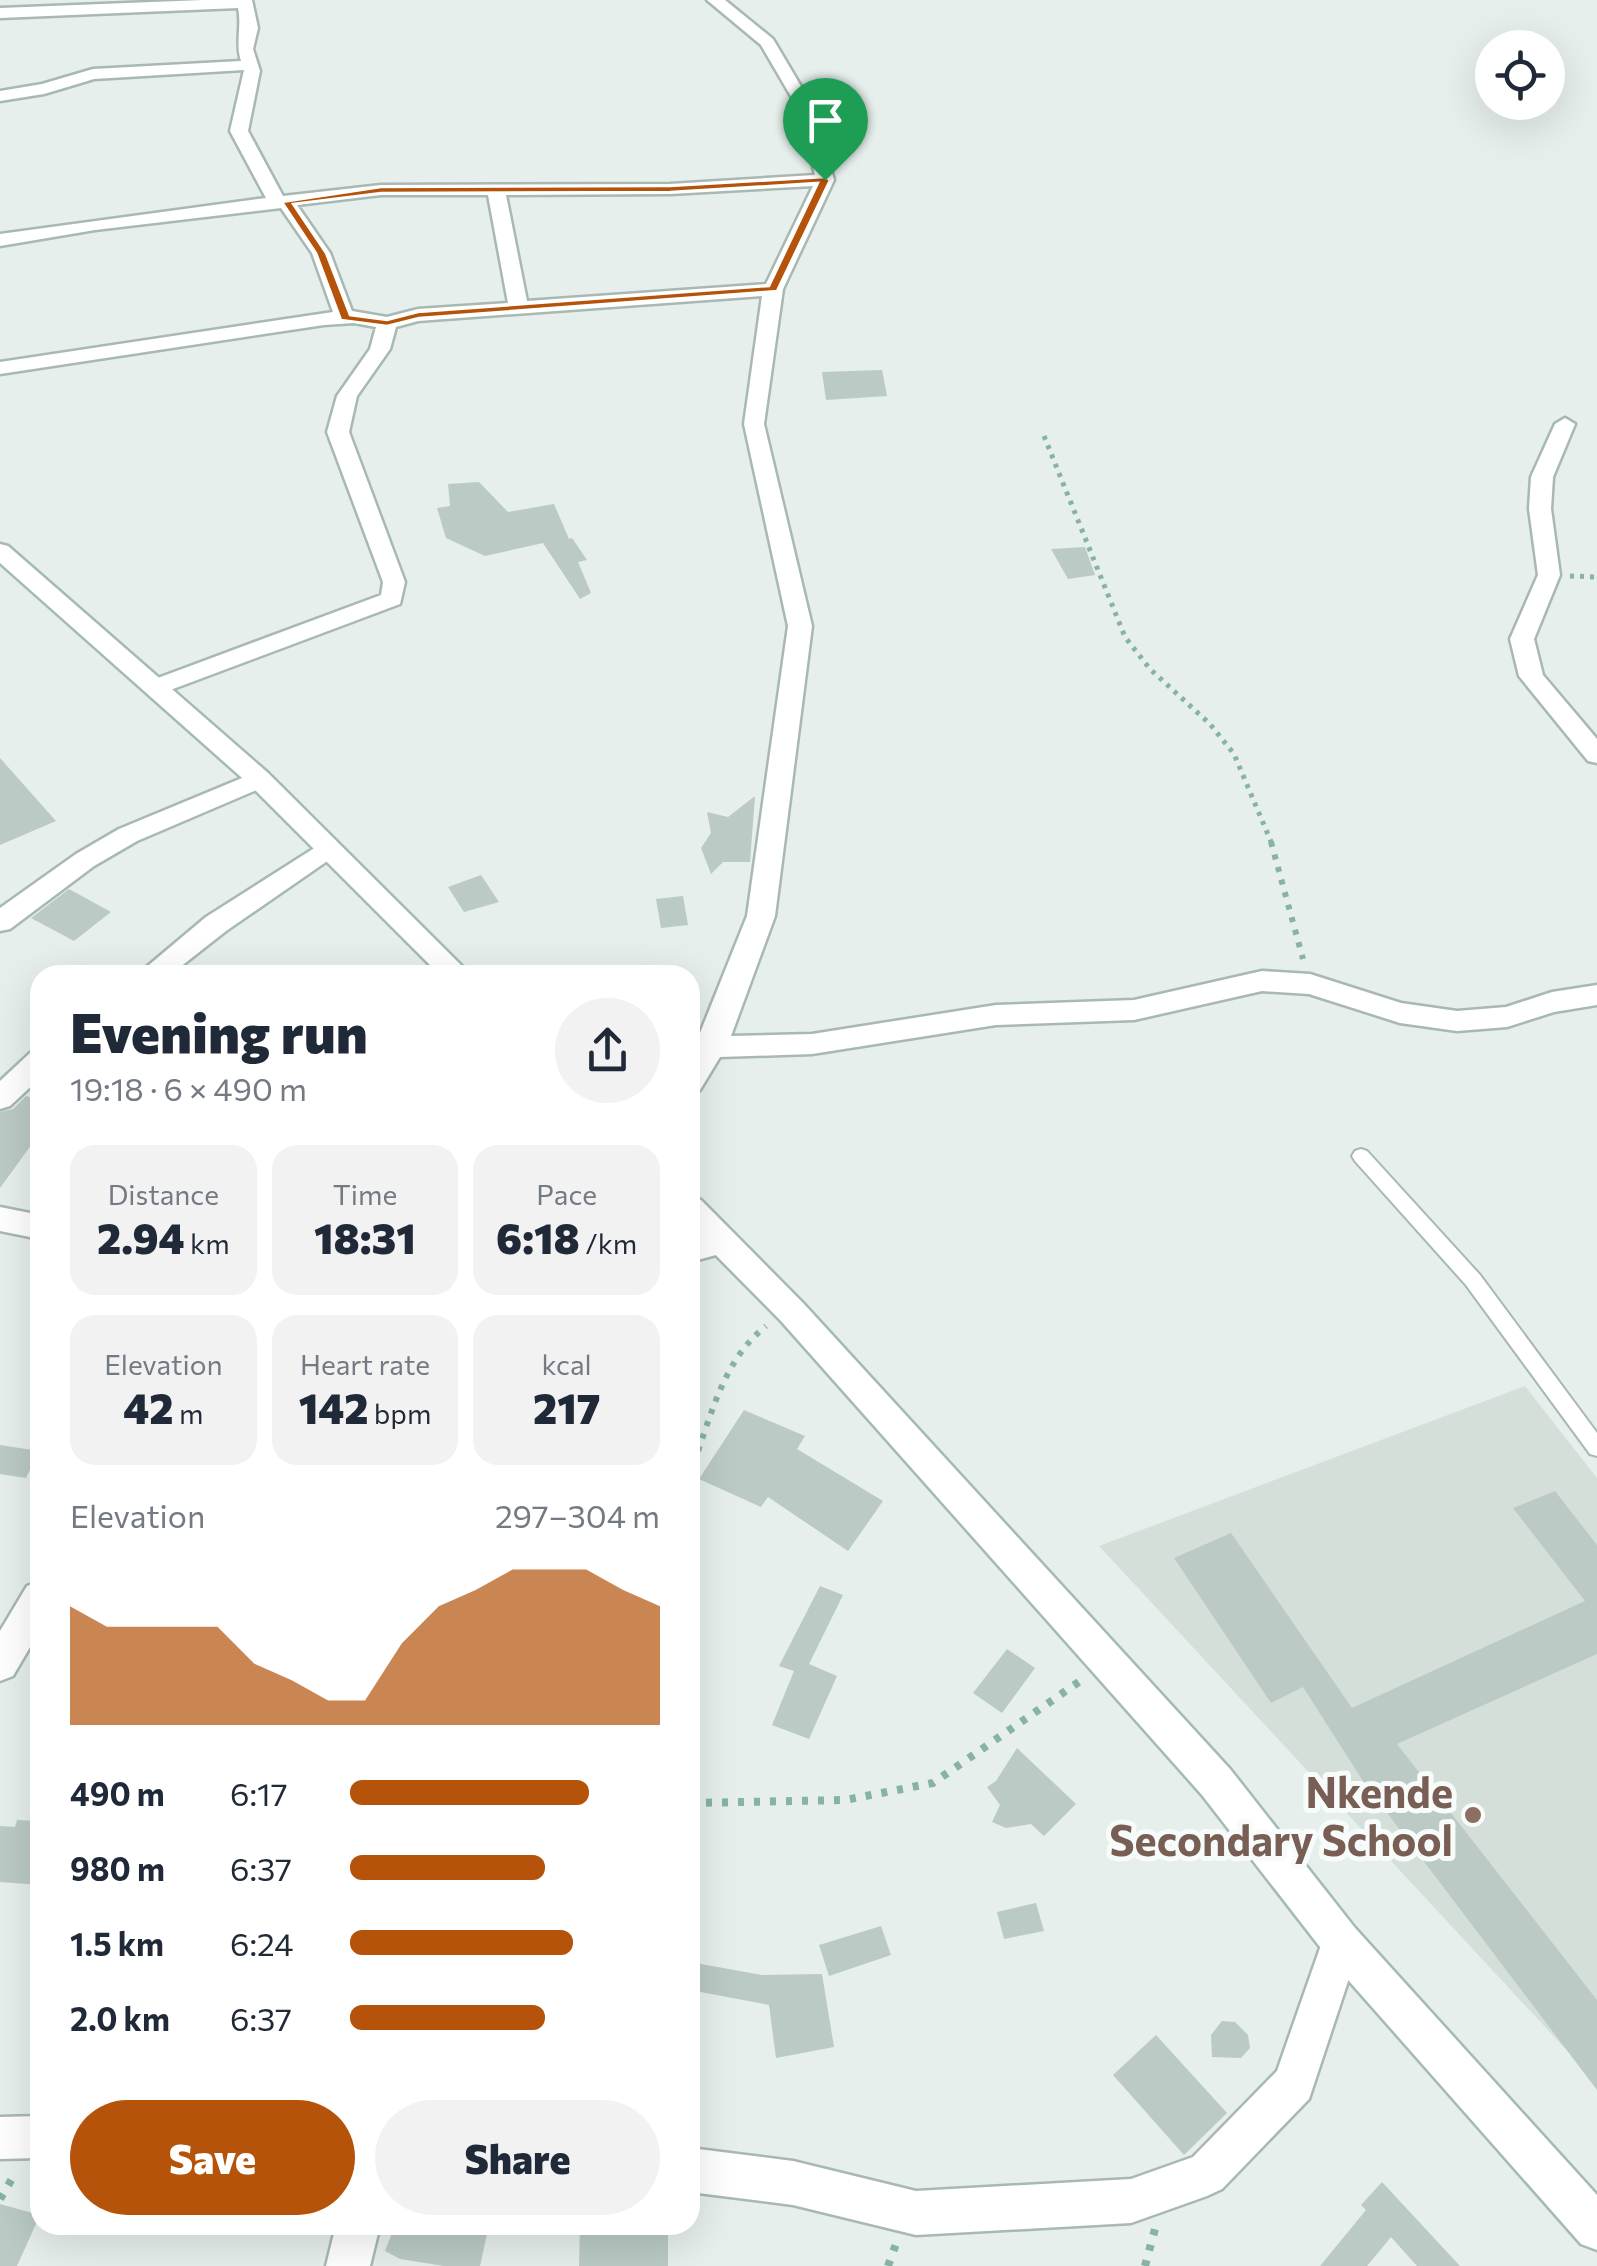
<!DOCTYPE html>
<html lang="en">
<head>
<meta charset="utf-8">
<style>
  body { margin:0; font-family:Commissioner,sans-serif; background:#f2f2f3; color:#1f2937; height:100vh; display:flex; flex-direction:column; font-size:38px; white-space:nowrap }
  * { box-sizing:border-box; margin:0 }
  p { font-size:32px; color:#747a83 }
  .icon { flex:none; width:55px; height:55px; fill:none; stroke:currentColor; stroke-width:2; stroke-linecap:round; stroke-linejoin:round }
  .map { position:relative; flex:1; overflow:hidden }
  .drawer { position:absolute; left:30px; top:965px; width:670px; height:1270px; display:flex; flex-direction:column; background:#fff; border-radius:30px; box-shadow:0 10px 40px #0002 }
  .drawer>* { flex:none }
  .buttons { position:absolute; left:1475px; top:30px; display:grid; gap:20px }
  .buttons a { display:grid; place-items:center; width:90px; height:90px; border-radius:50%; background:#fff; box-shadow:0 10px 40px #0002; font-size:50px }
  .pin { position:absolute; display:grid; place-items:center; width:85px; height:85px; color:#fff; margin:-102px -42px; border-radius:50% 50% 50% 0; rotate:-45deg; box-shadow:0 0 10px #0007 }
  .pin .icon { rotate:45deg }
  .round { display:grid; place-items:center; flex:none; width:105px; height:105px; border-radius:52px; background:#f2f2f3 }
  .summary { display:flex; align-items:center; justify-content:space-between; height:170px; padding:0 40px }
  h1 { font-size:55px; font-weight:800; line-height:75px }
  .stats { display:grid; grid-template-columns:repeat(3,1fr); gap:15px; height:170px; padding:10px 40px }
  .stats div { display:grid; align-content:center; border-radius:25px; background:#f2f2f3; text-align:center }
  .stats b { font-size:42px; font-weight:800 }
  .stats small { font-size:28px; font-weight:400 }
  .stats p { font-size:28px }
  .chart { height:280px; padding:20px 40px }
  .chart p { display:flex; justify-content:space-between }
  .chart svg { width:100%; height:180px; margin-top:10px; fill:#b45309; opacity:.7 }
  .cta { display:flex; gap:20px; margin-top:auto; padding:20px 40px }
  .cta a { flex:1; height:115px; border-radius:60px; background:#b45309; color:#fff; font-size:40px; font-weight:800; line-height:115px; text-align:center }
  .cta a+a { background:#f2f2f3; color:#1f2937 }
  ul { padding:0 40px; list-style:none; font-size:32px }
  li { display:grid; grid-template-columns:160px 120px 1fr; align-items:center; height:75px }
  li i { height:25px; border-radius:12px; background:#b45309 }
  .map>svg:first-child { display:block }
</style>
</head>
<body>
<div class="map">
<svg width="1597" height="2266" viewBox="0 0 1597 2266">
  <rect width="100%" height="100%" fill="#e6efeb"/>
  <path fill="#d4dfda" d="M1525,1386L1597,1478V2083L1099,1546Z"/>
  <g fill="#bbcac4">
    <path d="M882,370L887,396L826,400L822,372Z"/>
    <path d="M479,482L508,512L554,504L569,539L572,538L587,560L578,562L591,593L580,599L543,543L485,556L446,538L437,508L450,506L448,484Z"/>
    <path d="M1085,547L1095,575L1068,579L1051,549Z"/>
    <path d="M0,758L56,821L0,845Z"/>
    <path d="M755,796L750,862H723L711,874L701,848L711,833L707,812L728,817Z"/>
    <path d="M481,875L499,902L464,912L448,887Z"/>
    <path d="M69,889L111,912L74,941L31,918Z"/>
    <path d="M683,896L688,925L661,928L656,899Z"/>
    <path d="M26,1096L40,1100V1133L0,1188V1112L13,1109Z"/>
    <path d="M744,1410L805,1436L797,1449L883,1501L848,1551L768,1497L761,1507L699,1479Z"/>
    <path d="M0,1445L39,1451L26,1478L0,1474Z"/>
    <path d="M1555,1491L1597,1545V1654L1397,1744L1597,2000V2090L1363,1781L1303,1687L1271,1703L1174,1558L1231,1533L1352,1708L1585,1601L1513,1508Z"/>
    <path d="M820,1586L843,1595L809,1664L837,1676L809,1739L772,1725L794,1671L779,1666Z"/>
    <path d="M1007,1649L1035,1668L1002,1713L973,1693Z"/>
    <path d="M1017,1748L1076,1804L1044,1836L1031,1824L1006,1828L992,1822L1000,1805L987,1787L996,1781Z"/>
    <path d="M17,1820L40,1821V1885L0,1882V1826L15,1827Z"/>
    <path d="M1036,1903L1044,1931L1004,1939L997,1912Z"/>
    <path d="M881,1926L891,1955L829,1976L819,1945Z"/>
    <path d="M690,1962L762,1975L822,1974L834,2047L776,2058L769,2005L690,1990Z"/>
    <path d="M1222,2021L1235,2022L1248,2035L1250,2048L1241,2058L1212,2057L1211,2035Z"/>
    <path d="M1156,2035L1227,2113L1184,2155L1113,2075Z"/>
    <path d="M1382,2182L1460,2266H1417L1391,2237L1367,2266H1320L1366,2210L1361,2205Z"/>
    <path d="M0,2204L40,2215L17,2266H0Z"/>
    <path d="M395,2225H489L480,2266H444L400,2259L385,2251Z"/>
    <path d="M580,2225H668V2266H579Z"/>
  </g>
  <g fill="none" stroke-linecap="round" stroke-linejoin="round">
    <defs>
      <path id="lane" d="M1361,1149L1367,1151L1480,1275L1597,1433V1456L1590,1454L1466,1285L1355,1161L1352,1156L1355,1151Z"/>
      <g id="street">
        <path d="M203,0H252L258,28L253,49L260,71L248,131L283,196L381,185L670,184L815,175L799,110L761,45L707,0H725L773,39L815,110L834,180L783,289L764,424L812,626L775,916L731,1036L812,1034L996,1005L1134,1000L1262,971L1310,974L1401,1003L1457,1011L1506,1007L1552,992L1597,985V1005L1554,1012L1507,1027L1457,1031L1400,1023L1309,994L1262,991L1134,1020L996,1025L812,1054L720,1057L700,1090L690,1093V1058L747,916L788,626L744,424L762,296L418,321L396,327L390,349L357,396L349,432L405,582L400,604L165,692H147L144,687L147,682L381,595L383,582L327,432L337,396L370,349L376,327L354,323L324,325L0,374V362L333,312L312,253L281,208L95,230L0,246V234L266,198L230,131L244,70L94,79L44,94L0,101V91L42,84L93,69L241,61C235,43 242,26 238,8L0,18V8ZM813,186L766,284L527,301L506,195L670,194ZM381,195H488L508,303L418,309L387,317L352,311L330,253L297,205Z"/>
        <path d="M1565,418L1575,424L1553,477L1551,509L1560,575L1534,639L1543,675L1597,739V763L1588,761L1519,676L1510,639L1538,575L1529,509L1531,477L1555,424Z"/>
        <path d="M259,771L272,779L268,785L137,841L94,866L10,929L0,931V908L76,854L119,829Z"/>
        <path d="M327,840L336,843L340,849L336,855L226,931L170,975H137L206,917Z"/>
        <path d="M40,1050V1078L10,1106L0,1109V1081L30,1053Z"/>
        <path d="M0,1207L40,1215V1239L0,1231Z"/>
        <path d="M720,1230L731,1233L736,1242L731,1251L690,1262V1238Z"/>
        <path d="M40,1581V1630L13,1676L0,1681V1631L27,1586Z"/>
        <path d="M1341,1922L1355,1928L1361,1942L1309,2099L1222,2189L1207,2196L1131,2223L916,2235L793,2205L690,2192V2148L793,2161L916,2191L1131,2179L1193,2157L1277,2071L1327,1928Z"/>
        <path d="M40,2116V2158L0,2159V2117Z"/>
        <path d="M336,2225H380L370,2266H326Z"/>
      </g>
      <g id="secondary">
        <path d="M0,544L8,546L268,773L471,975H440L250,785L0,563Z"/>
        <path d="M690,1197L701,1200L803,1303L1230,1769L1355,1928L1597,2195V2250L1581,2244L1327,1956L1202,1795L781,1321L690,1229Z"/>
      </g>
    </defs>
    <use href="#lane" stroke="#a8b8b2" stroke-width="4"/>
    <use href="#street" stroke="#a8b8b2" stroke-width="5"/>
    <use href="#secondary" stroke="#a4bbb3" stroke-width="5"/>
    <g stroke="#86b3a5" stroke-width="5" stroke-dasharray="4 6" stroke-linecap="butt">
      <path d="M1044,436L1125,637L1150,669L1210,724L1234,754L1272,844"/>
      <path d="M1570,576L1597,577"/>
    </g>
    <g stroke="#86b3a5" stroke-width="6" stroke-dasharray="5 8" stroke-linecap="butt">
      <path d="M1271,842L1303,959"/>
      <path d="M694,1463C711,1415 724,1359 766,1326"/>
    </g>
    <g stroke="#86b3a5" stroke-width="8" stroke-dasharray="6 10" stroke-linecap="butt">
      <path d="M690,1473L694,1461"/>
      <path d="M690,1803L845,1800L933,1783L1083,1679"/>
      <path d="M0,2199L16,2172"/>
      <path d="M888,2266L896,2244"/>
      <path d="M1145,2266L1155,2229"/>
    </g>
    <use href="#lane" fill="#fff" fill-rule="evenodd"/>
    <use href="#street" fill="#fff" fill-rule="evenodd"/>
    <use href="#secondary" fill="#fff" fill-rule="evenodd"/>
  </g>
  <path fill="#b45309" stroke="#fff" stroke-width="2.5" fill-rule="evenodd" d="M825,177L830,180L777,291L419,318L387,326L341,320L316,253L282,202L381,187L670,186ZM818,183L769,286L418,312L387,320L350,315L326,253L293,204L381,193L670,192Z"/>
  <circle fill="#8d6e63" stroke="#f7fbf9" stroke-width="4" cx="1473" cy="1815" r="10"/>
  <g text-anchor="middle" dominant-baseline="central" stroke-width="10" stroke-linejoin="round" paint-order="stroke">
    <g font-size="42" font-weight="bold" fill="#785e54" stroke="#f7fbf9" text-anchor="end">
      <text x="1453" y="1791">Nkende<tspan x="1453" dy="48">Secondary School</tspan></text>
    </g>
  </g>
</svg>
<div class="buttons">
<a><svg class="icon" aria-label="locate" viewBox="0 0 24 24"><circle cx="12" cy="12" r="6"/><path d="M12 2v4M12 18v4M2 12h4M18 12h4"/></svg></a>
</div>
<div class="pin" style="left:825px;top:180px;background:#1e9e55"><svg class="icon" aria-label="arrive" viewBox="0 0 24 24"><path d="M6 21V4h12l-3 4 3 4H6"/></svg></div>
<section class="drawer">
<div class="summary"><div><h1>Evening run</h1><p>19:18 · 6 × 490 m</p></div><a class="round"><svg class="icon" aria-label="share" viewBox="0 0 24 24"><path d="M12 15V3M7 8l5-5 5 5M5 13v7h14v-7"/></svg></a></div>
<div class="stats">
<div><p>Distance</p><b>2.94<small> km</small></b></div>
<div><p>Time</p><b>18:31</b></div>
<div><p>Pace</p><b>6:18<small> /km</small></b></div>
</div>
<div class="stats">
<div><p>Elevation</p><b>42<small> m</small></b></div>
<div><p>Heart rate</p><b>142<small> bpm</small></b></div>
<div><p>kcal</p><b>217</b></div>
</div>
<div class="chart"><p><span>Elevation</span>297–304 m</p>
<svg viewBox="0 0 160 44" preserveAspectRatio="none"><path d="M0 44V15L10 20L20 20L30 20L40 20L50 29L60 33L70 38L80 38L90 24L100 15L110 11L120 6L130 6L140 6L150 11L160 15V44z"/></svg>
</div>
<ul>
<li><b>490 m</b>6:17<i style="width:77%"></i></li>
<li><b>980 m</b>6:37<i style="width:63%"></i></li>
<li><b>1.5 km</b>6:24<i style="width:72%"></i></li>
<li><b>2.0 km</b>6:37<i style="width:63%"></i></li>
</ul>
<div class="cta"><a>Save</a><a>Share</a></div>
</section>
</div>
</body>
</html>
